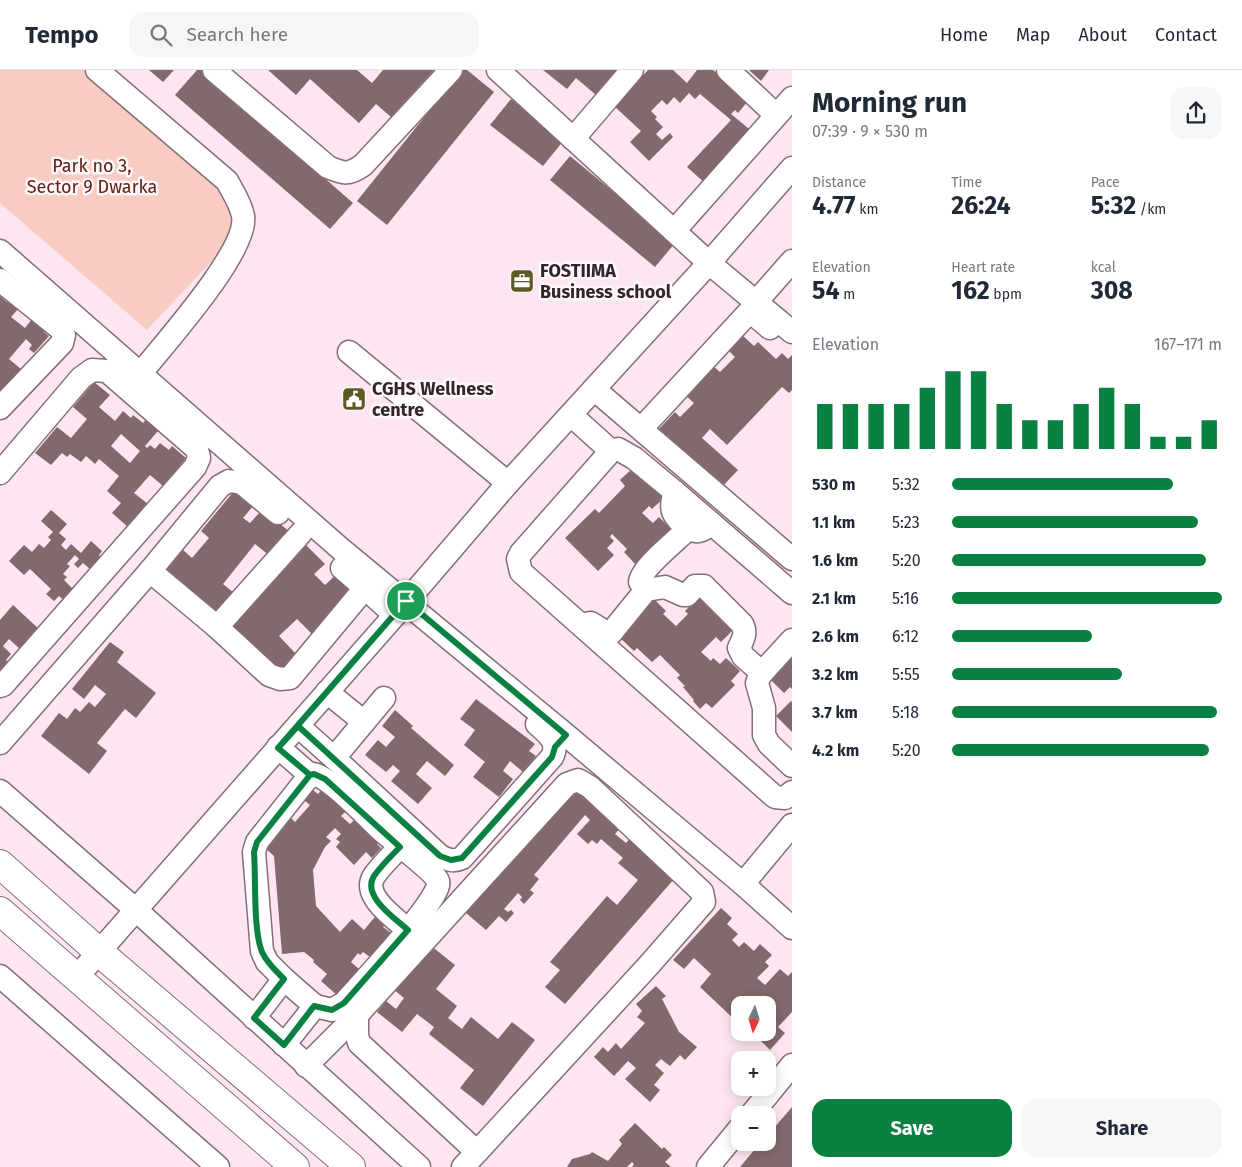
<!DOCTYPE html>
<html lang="en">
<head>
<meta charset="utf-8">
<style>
  body { margin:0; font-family:"Fira Sans",sans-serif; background:#f6f6f7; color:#1f2937; height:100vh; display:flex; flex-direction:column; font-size:19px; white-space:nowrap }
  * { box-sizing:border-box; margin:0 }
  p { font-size:16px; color:#747a83 }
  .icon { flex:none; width:28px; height:28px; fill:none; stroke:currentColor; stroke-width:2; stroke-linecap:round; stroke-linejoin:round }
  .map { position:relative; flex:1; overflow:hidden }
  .details { display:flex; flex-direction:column; background:#fff; width:450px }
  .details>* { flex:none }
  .needle { width:32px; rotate:184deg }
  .tools { position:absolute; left:731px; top:926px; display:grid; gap:10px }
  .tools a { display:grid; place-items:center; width:45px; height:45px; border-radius:10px; background:#fff; box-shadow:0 2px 12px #0003; font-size:25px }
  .pin { position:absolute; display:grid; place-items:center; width:42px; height:42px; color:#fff; margin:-21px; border:2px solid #fff; border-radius:50%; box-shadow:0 1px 5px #0007 }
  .round { display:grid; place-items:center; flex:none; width:52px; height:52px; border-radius:15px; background:#f6f6f7 }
  .overview { display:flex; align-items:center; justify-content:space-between; height:85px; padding:0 20px }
  h1 { font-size:28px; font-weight:700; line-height:38px }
  .stats { display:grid; grid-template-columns:repeat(3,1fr); gap:8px; height:85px; padding:5px 20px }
  .stats div { display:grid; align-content:center }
  .stats b { font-size:25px; font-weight:700 }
  .stats small { font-size:14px; font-weight:400 }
  .stats p { font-size:14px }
  .chart { height:140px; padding:10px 20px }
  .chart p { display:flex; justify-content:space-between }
  .chart svg { width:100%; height:90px; margin-top:5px; stroke:#0b8043; stroke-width:6 }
  .button { display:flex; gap:10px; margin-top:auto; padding:10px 20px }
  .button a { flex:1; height:58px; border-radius:15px; background:#0b8043; color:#fff; font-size:20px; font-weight:700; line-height:58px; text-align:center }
  .button a+a { background:#f6f6f7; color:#1f2937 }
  ul { padding:0 20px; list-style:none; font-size:16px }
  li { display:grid; grid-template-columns:80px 60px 1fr; align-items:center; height:38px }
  li i { height:12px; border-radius:6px; background:#0b8043 }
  header { display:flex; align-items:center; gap:30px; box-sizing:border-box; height:70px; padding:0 25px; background:#fff; border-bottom:1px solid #e0e1e3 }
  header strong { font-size:24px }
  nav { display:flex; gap:28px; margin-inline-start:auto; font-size:18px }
  .search { width:350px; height:45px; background:#f6f6f7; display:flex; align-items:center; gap:12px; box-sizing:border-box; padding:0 18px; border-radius:15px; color:#747a83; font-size:19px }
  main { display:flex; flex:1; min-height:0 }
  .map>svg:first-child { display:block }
</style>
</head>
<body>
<header>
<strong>Tempo</strong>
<div class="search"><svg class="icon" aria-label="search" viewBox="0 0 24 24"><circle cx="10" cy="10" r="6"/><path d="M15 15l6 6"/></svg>Search here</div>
<nav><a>Home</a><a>Map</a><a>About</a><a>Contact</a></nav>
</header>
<main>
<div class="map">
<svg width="792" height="1097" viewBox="0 0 792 1097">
  <rect width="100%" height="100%" fill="#fde6f1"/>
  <path fill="#f9ccc1" d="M0,0H92L256,144L147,260L0,133Z"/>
  <g fill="#84696c" fill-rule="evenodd">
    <path d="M149,0H174L163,12Z"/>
    <path d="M197,0H201L353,133L330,159L175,25Z"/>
    <path d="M268,0H357L372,13L383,0H434L391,47L376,34L359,53L310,9L296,25Z"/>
    <path d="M462,0H467L494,22L387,155L357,131Z"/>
    <path d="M543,0H618L596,25L576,8L567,19Z"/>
    <path d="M648,0H673L687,13L697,0H713L749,30L738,43L735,40L731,44L754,63L706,114L687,97L731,50L700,24L695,29L689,23L680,33L674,27L667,35L662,30L651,41L657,47L655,49L663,57L656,64L662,70L670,63L673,67L649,91L630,72L641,61L614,36Z"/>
    <path d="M749,0H769L761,11Z"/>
    <path d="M511,29L564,70L543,96L490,55Z"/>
    <path d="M570,86L675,173L655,197L550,110Z"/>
    <path d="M13,225L23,234L11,247L25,258L36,244L49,256L44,262L49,266L34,283L29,279L32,275L26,269L9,289L21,299L0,325V226L7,232Z"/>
    <path d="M742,265L754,276L758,272L776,289L782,283L788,289L792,285V320L789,323L782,317L727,375L710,359L702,368L738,400L722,417L659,359L675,342L680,347L694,333L685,325L712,295L720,302L735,287L728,280Z"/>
    <path d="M94,312L110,325L99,337L115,351L123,341L131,348L133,345L143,353L151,343L164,354L145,376L147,378L150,375L155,379L160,373L169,380L172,376L186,388L163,416L150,405L134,423L148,434L128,457L112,443L121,433L107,421L119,406L99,389L95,394L86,386L81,392L70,384L67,387L62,383L51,395L35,383L57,357L71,368L87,349L73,337ZM121,364L140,381L130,393L111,376Z"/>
    <path d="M637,394L667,425L652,439L649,436L642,443L653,453L659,447L674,462L635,494L624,482L627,479L612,464L610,467L614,471L607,478L614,485L598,501L565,468L595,439L599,443L625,416L620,410Z"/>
    <path d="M239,415L258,430L243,448L250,453L260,442L277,455L279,453L290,462L270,486L255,474L223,514L234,523L215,546L160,506L182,479L192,488L209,468L201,461Z"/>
    <path d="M51,440L67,454L59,463L66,469L61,475L66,480L71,474L81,483L91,471L102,481L99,485L102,488L91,500L83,493L78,498L74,494L79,489L75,485L67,494L70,496L63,504L67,507L64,510L75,521L66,532L59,526L54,531L46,524L51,519L30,499L24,505L9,491L24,475L32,482L39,474L44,478L51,470L48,467L53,462L41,451Z"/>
    <path d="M304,473L325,494L314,504L325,515L340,501L358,518L312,564L297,549L279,566L297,585L277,605L224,553Z"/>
    <path d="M702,524L737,556L721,572L716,567L701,582L711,591L713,588L720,594L726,588L740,601L731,611L735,615L712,638L706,633L700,639L693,631L694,630L683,617L685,616L677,608L680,605L660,585L652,592L637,578L634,581L617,565L653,528L666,541L663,544L676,556L688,544L685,541Z"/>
    <path d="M13,535L40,560L21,580L9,569L3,576L11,584L6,590L10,593L0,604V550Z"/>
    <path d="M110,572L124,582L117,592L156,623L136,648L125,639L97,673L107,681L89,704L41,666L59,643L67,649L75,638L80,642L89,632L95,637L106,624L95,615L84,629L72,619Z"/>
    <path d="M792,583V619L790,617L784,623L769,608Z"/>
    <path d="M476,629L535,674L529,681L536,686L523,702L510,691L503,701L513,709L499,727L473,707L485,692L464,675L475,660L460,649Z"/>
    <path d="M791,631L792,632V662L776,646Z"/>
    <path d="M395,640L413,656L411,658L454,695L445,706L427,691L416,704L432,718L418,734L391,711L400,701L393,695L386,702L365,685L378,670L386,677L395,667L382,656Z"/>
    <path d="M325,716L349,738L341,746L350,754L359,745L383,767L377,774L381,778L372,788L366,782L354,795L336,777L340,772L336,769L341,764L335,758L326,767L331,771L325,777L313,800L316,836L340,862L352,849L364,860L379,842L389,849L383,857L391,863L370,887L363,882L360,885L358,883L351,892L359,899L338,926L321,911L327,904L313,892L314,890L304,882L282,884L274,786L263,776L290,747L295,752L310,735L304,730L313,720L318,724Z"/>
    <path d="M576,716L622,756L615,764L626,773L633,765L674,809L565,934L545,917L560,900L550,892L607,826L617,835L638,810L618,793L623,788L601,769L597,774L592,770L588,774L577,764L590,750L585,745L534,805L539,809L530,820L534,823L524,834L520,830L522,827L518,823L504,839L508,842L511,840L514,843L506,852L499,846L486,860L466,843Z"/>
    <path d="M721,838L732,848L727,854L738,864L732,870L739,877L744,872L754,881L760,874L772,885L765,892L769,896L757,908L765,915L780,899L788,906L792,902V942L778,957L785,963L770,980L752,962H768V935H740V947L736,951L700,917L711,904L694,888L684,899L673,890Z"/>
    <path d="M430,875L455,895L436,919L457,936L448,948L462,959L471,947L498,969L512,952L535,970L483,1036L460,1018L474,1000L429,964L434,957L417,944L402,962L377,942L386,931L396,939L404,928L393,919Z"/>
    <path d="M656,916L666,926L662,929L679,962L697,977L685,990L680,985L670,996L661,989L655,995L664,1003L654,1015L660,1020L650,1032L625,1009L636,998L628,991L614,1006L594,987L603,977L608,982L616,973L621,979L645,953L637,947L642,941L636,934Z"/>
    <path d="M792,1037V1097H740L761,1072H768V1065Z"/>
    <path d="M635,1053L662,1079L664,1077L672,1085L665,1092L671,1097H632L634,1094L632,1092L627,1097H567L572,1089L590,1084L592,1082L608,1091L622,1074L619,1070Z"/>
  </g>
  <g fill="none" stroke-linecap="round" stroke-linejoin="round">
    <defs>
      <g id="minor">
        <path d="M97,0L227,111C233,122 241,134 243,146C249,180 164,274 141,303"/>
        <path d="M214,0L328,97C344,104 349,105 363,95L451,0"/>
        <path d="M498,0L709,193L792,262"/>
        <path d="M728,0L776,45"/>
        <path d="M573,69L632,0"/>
        <path d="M674,161L792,28"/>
        <path d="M0,181L342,480L566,665L743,814L792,858"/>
        <path d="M0,210L62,260L64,265L62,273L0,338"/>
        <path d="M756,232L792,191"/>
        <path d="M349,282L508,413"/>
        <path d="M594,319L792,489"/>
        <path d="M571,345L611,381"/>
        <path d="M642,358L750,241L770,258"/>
        <path d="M0,403L81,308L92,300L107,301L197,379L199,388L195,397L3,615L0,616"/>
        <path d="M675,422C668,442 674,446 688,459"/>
        <path d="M150,501L217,557L301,463"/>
        <path d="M365,518L395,545"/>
        <path d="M646,520L640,512C641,498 677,470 688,459C699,464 704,460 711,453"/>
        <path d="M792,523L675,422L634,388L618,379L611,381L521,483L518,489L521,502L775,727L785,728L792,722"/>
        <path d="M587,554L591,553L607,563H611L646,520L665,517L683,525H687L695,516H704L742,554C747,563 743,569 739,578L743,586L762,603"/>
        <path d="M217,557L269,605L280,609L290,608L365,518L342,498"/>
        <path d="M792,570L760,605L757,613L764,638V665L769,674L792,696"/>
        <path d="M364,652L384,628"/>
        <path d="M298,656L334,688L364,652L327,622"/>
        <path d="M0,673L150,501L220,416L229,411L242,413L278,443"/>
        <path d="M278,677L310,705"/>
        <path d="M334,688L440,786C448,790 454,792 462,788L552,687C560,672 547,663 537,654"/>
        <path d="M0,721L136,840L419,1097"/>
        <path d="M400,777C391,786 381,796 374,806C361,826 396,849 408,860"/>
        <path d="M743,814L792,755"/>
        <path d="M0,906L218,1097"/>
        <path d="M76,908L395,545L508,413L709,193L792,98"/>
        <path d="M284,909L267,892L262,881L254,782L257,772L306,710L314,704C332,709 366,746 381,760C392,770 434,801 438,811C445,825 358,917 344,933L332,940L315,936"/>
        <path d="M254,948L284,909L315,936L284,975"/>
        <path d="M306,996L357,945"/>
        <path d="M751,1045L792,995"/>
        <path d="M463,1097L477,1082L649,895L704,832L702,822L590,717L578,710L567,714L357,945V965L359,973L477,1082"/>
        <path d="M708,1097L740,1058"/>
      </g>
      <g id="major">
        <path d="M0,794L99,882L351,1097"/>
        <path d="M0,841L295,1097"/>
      </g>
    </defs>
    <use href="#minor" stroke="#856d79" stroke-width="25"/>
    <use href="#major" stroke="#856d79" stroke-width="30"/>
    <use href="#minor" stroke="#fff" stroke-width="22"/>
    <use href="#major" stroke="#fff" stroke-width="28"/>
  </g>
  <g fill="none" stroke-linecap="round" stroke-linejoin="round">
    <defs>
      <path id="route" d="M406,531L278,678L310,705L257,772L254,782C256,808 253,860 262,882C267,893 276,901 284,909L254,948L284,975L314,936L332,940L344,933L408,860C396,849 361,826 374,806C381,796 391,786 400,777L325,709L314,704L310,705L278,678L298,656L440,786L451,790L462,788L552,687L555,677L566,665L406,531"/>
    </defs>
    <use href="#route" stroke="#fff" stroke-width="10"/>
    <use href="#route" stroke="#0b8043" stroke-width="6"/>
  </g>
  <defs>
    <symbol id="office-square" viewBox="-11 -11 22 22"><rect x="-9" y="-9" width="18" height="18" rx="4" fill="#5f5925" stroke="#fff9fc"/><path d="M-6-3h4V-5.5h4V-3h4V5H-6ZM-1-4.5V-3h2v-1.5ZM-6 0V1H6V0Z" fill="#fff"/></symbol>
    <symbol id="civic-square" viewBox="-11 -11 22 22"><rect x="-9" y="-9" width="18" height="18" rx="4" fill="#5f5925" stroke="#fff9fc"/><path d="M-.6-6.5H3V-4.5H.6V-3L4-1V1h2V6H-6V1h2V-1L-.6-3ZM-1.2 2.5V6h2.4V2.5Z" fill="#fff"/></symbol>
  </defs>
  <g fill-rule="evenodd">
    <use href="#office-square" x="508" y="197" width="28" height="28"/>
    <use href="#civic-square" x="340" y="315" width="28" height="28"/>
  </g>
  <g text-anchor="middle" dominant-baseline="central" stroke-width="5" stroke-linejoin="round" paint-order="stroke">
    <g font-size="18" fill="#612114" stroke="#fff9fc">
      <text x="92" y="96">Park no 3,<tspan x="92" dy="21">Sector 9 Dwarka</tspan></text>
    </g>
    <g font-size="18" font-weight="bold" fill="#30262b" stroke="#fff9fc" text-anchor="start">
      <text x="540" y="201">FOSTIIMA<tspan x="540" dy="21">Business school</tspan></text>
      <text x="372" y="319">CGHS Wellness<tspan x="372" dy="21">centre</tspan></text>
    </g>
  </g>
</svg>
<div class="tools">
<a><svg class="needle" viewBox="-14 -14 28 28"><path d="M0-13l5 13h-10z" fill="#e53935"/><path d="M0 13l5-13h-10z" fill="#747a83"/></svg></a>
<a>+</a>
<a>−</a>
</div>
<div class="pin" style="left:406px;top:531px;background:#1e9e55"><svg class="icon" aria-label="arrive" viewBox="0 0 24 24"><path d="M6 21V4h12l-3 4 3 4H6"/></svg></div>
</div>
<section class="details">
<div class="overview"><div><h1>Morning run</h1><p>07:39 · 9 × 530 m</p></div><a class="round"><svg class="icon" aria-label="share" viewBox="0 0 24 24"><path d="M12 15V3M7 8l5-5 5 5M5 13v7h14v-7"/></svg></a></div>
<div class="stats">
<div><p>Distance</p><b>4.77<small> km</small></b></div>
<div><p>Time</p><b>26:24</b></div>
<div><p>Pace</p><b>5:32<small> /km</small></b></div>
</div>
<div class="stats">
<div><p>Elevation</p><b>54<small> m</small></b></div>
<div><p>Heart rate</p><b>162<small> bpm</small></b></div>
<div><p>kcal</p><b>308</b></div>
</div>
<div class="chart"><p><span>Elevation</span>167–171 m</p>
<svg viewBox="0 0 160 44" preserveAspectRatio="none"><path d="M5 44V22M15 44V22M25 44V22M35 44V22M45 44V14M55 44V6M65 44V6M75 44V22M85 44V30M95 44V30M105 44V22M115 44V14M125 44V22M135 44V38M145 44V38M155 44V30"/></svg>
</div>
<ul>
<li><b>530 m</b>5:32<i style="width:82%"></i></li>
<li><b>1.1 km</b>5:23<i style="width:91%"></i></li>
<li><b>1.6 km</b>5:20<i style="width:94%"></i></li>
<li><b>2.1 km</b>5:16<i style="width:100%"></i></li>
<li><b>2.6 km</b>6:12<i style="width:52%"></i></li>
<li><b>3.2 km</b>5:55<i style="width:63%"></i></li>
<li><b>3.7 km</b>5:18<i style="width:98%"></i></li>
<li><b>4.2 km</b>5:20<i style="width:95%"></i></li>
</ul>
<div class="button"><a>Save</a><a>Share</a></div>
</section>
</main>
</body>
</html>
